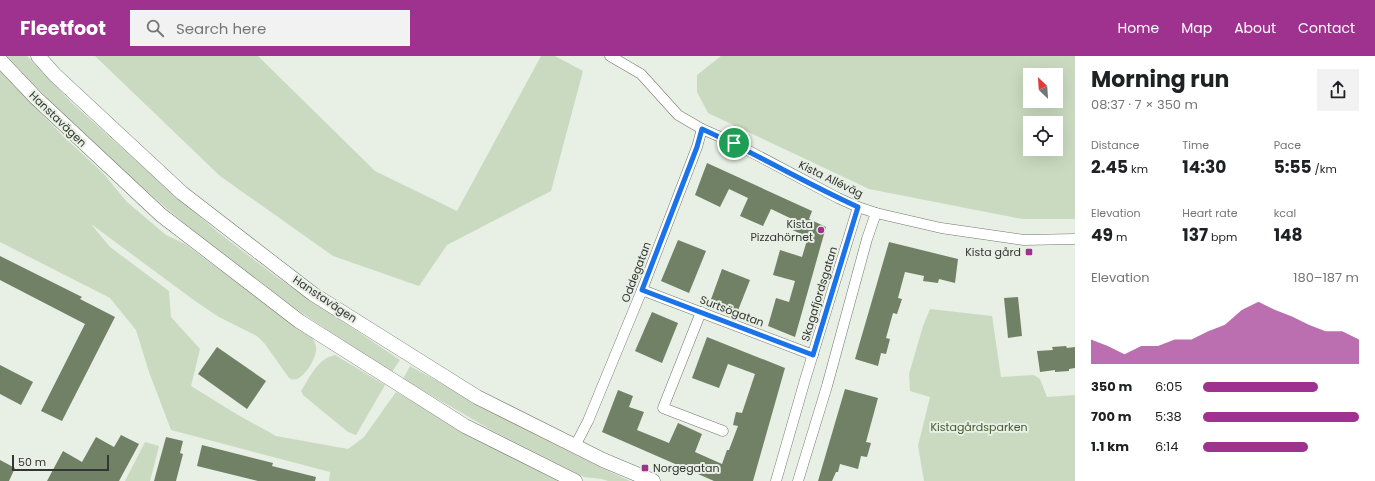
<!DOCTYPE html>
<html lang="en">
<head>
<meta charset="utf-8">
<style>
  body { margin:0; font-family:Poppins,sans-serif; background:#f2f2f2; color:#202124; height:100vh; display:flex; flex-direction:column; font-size:15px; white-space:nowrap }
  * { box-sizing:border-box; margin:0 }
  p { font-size:13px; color:#757577 }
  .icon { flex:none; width:22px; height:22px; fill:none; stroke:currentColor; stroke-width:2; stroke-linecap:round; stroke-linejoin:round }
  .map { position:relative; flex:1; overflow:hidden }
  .details { display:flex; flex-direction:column; background:#fff; width:300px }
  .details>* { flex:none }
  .needle { width:26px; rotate:335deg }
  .tools { position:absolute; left:1023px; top:12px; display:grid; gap:8px }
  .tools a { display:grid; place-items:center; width:40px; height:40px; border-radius:0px; background:#fff; box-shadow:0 4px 16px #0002; font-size:20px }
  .scale { position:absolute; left:12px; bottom:10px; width:97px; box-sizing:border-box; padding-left:4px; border:2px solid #333632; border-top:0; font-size:11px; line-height:14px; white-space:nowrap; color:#333632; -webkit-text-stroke:3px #e8efe4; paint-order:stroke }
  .pin { position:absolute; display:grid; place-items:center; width:34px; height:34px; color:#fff; margin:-17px; border:2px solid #fff; border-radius:50%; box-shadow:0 1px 4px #0007 }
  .round { display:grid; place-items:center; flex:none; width:42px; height:42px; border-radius:0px; background:#f2f2f2 }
  .head { display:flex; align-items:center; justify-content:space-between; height:68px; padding:0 16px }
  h1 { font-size:22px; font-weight:700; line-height:30px }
  .stats { display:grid; grid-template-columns:repeat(3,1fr); gap:6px; height:68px; padding:4px 16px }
  .stats div { display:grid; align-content:center }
  .stats b { font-size:17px; font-weight:700 }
  .stats small { font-size:11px; font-weight:400 }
  .stats p { font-size:11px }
  .chart { height:112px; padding:8px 16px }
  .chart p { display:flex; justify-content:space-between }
  .chart svg { width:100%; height:72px; margin-top:4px; fill:#9f318f; opacity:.7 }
  ul { padding:0 16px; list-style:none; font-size:13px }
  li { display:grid; grid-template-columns:64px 48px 1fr; align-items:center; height:30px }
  li i { height:10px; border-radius:5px; background:#9f318f }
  header { display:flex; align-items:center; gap:24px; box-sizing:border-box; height:56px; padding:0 20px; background:#9f318f; color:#fff }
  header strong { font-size:19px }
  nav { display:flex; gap:22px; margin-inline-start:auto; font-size:14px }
  .search { width:280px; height:36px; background:#f2f2f2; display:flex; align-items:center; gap:10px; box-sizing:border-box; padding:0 14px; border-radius:0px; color:#757577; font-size:15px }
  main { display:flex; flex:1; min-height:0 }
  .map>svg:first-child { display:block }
</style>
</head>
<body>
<header>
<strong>Fleetfoot</strong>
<div class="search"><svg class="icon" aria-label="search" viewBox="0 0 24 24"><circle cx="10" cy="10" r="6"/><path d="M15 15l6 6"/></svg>Search here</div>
<nav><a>Home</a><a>Map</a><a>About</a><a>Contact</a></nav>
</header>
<main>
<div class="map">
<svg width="1075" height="425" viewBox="0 0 1075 425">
  <rect width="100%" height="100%" fill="#e8efe4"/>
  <g fill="#cadac0" fill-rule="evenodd">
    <path d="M7,0H27L72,47L173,138L219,177L278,222L400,304L392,316C343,284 292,252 245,216C161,151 79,78 7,0Z"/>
    <path d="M95,0H258L375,115L457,155L541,0H555L583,15L551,135L447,189L419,230L333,200L220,120Z"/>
    <path d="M721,0H1075V163H1022L869,133L708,57L697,36V19ZM1030,19H1056V45H1030ZM1030,67H1056V93H1030Z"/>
    <path d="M0,15L63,80L103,117L127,146L166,179L185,188L313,283C315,287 317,291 316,295C315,305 300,330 289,322L265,288L257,280L219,261L195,245L91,168L110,191L169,235L171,261L200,293L191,330L238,359L276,380L348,393L364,381L396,336L496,393L559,425H329L330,416L171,374L149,316L136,274L110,242L0,186Z"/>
    <path d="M930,253L992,260L1001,321L1034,319L1040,323L1047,341L1075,339V425H924L918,390L930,341L910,335L909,318L923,270Z"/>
    <path d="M335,299L385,329L356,379L348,376L303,339L301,335C311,320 317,303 335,299Z"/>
    <path d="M410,310C482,350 555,391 630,425H608L602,423L584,421L493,375L403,323Z"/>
    <path d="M145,386L159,390L150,425H125Z"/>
  </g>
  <g fill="#718166">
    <path d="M707,107L812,155L809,163L826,171L795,281L768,270L776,242L789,246L795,225L773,219L780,194L802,201L808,181L788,172L792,163L771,153L763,170L740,160L748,142L729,133L720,151L695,139Z"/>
    <path d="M678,184L706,195L689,237L661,225Z"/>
    <path d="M889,186L958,203L955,227L939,223L938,227L923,225L924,220L905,216L898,242L902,243L897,258L893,257L886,282L890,283L886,298L881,297L878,310L855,303Z"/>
    <path d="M0,200L82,241L80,243L115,261L62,365L41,355L85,268L0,224Z"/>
    <path d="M722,213L750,224L737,257L710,246Z"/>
    <path d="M1018,241L1022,280L1008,282L1004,242Z"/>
    <path d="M652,256L678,267L662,307L635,295Z"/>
    <path d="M707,281L785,312L753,425H714L602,376L618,334L633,340L629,351L644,356L637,374L669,387L678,367L702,378L695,396L722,408L727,394H729L738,370L733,369L736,356L742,357L755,318L728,308L719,332L692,322Z"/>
    <path d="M1066,290L1067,292L1075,291V312L1069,313V315L1055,316V314L1040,316L1037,295L1053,294L1052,291Z"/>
    <path d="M217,291L266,325L247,353L198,318Z"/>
    <path d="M0,309L33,326L21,349L0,338Z"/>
    <path d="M845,333L878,342L866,386L871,387L867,401L861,400L858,413L840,408L838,416H836L832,425H818Z"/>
    <path d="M121,379L139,388L119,425H47L63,395L82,406L96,381L114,391Z"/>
    <path d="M166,381L183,385L180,397L183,398L176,425H154Z"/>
    <path d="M202,389L273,407L272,410L316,421L315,425H258L197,410Z"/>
    <path d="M0,404L15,412L9,425H0Z"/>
  </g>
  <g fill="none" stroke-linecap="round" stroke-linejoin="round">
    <defs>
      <g id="minor">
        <path d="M610,0L641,18L678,59L702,73L734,87L838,142L858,151L876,157L941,172L1024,184L1075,183"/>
        <path d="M642,234L813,299"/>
        <path d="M701,256L663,352L723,375"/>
        <path d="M575,390L588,365L642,234L697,91L702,73"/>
        <path d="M776,425L805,324L858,151"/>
        <path d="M798,425L827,330L867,183L876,157"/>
      </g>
      <g id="secondary">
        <path d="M38,0L55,19L182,137L313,238L477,341L603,404L653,425"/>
        <path d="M0,4L36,42L161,159L299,265L465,370L575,425"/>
      </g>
    </defs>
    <use href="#minor" stroke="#71776d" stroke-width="11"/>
    <use href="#secondary" stroke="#71776d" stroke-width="15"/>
    <use href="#minor" stroke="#fff" stroke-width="10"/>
    <use href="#secondary" stroke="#fff" stroke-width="14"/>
  </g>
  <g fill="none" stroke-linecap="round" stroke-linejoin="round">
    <defs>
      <path id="route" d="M702,73C755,97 805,127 858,151L813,299L642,234L697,91Z"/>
    </defs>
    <use href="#route" stroke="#fff" stroke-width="8"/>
    <use href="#route" stroke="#1a73e8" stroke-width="5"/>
  </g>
  <g fill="#9f318f" stroke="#e8efe4" stroke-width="1.5">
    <circle cx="821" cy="174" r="4"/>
    <rect x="1025" y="192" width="8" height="8" rx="2"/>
    <rect x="641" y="408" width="8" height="8" rx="2"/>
  </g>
  <g text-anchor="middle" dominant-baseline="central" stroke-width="4" stroke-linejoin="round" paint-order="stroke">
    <g font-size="11" fill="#333632" stroke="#e8efe4">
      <text transform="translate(58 63) rotate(44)">Hanstavägen</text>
      <text transform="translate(831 123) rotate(26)">Kista Alléväg</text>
      <text transform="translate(636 216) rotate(-69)">Oddegatan</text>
      <text transform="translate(819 238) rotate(-73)">Skagafjordsgatan</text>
      <text transform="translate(325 243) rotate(34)">Hanstavägen</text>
      <text transform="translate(732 255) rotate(21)">Surtsögatan</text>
    </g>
    <g font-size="11" fill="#333632" stroke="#e8efe4" text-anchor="end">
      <text x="813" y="168">Kista<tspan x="813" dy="13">Pizzahörnet</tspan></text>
      <text x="1021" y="196">Kista gård</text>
      <text x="653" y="412" text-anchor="start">Norgegatan</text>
    </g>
    <g font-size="11" fill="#425b2f" stroke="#e8efe4">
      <text x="979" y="371">Kistagårdsparken</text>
    </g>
  </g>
</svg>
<div class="tools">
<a><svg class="needle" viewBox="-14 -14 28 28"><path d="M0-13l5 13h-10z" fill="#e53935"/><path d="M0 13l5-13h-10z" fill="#757577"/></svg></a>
<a><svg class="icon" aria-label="locate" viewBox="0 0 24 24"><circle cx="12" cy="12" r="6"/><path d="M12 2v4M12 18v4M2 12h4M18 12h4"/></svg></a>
</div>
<div class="scale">50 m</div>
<div class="pin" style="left:734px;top:87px;background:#1e9e55"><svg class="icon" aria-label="arrive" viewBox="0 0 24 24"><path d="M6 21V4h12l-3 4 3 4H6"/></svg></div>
</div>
<section class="details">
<div class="head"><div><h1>Morning run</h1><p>08:37 · 7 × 350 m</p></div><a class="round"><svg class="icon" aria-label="share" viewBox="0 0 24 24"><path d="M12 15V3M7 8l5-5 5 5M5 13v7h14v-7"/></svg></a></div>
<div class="stats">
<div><p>Distance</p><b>2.45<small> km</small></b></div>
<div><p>Time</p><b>14:30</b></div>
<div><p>Pace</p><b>5:55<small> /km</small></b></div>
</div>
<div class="stats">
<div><p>Elevation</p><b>49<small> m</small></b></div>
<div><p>Heart rate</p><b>137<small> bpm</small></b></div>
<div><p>kcal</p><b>148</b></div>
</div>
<div class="chart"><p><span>Elevation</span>180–187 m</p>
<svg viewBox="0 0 160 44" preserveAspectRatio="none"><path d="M0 44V29L10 33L20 38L30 33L40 33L50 29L60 29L70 24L80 20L90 11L100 6L110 11L120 15L130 20L140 24L150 24L160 29V44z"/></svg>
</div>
<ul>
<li><b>350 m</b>6:05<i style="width:74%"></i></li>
<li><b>700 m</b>5:38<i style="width:100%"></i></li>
<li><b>1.1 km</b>6:14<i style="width:67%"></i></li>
</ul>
</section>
</main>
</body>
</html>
